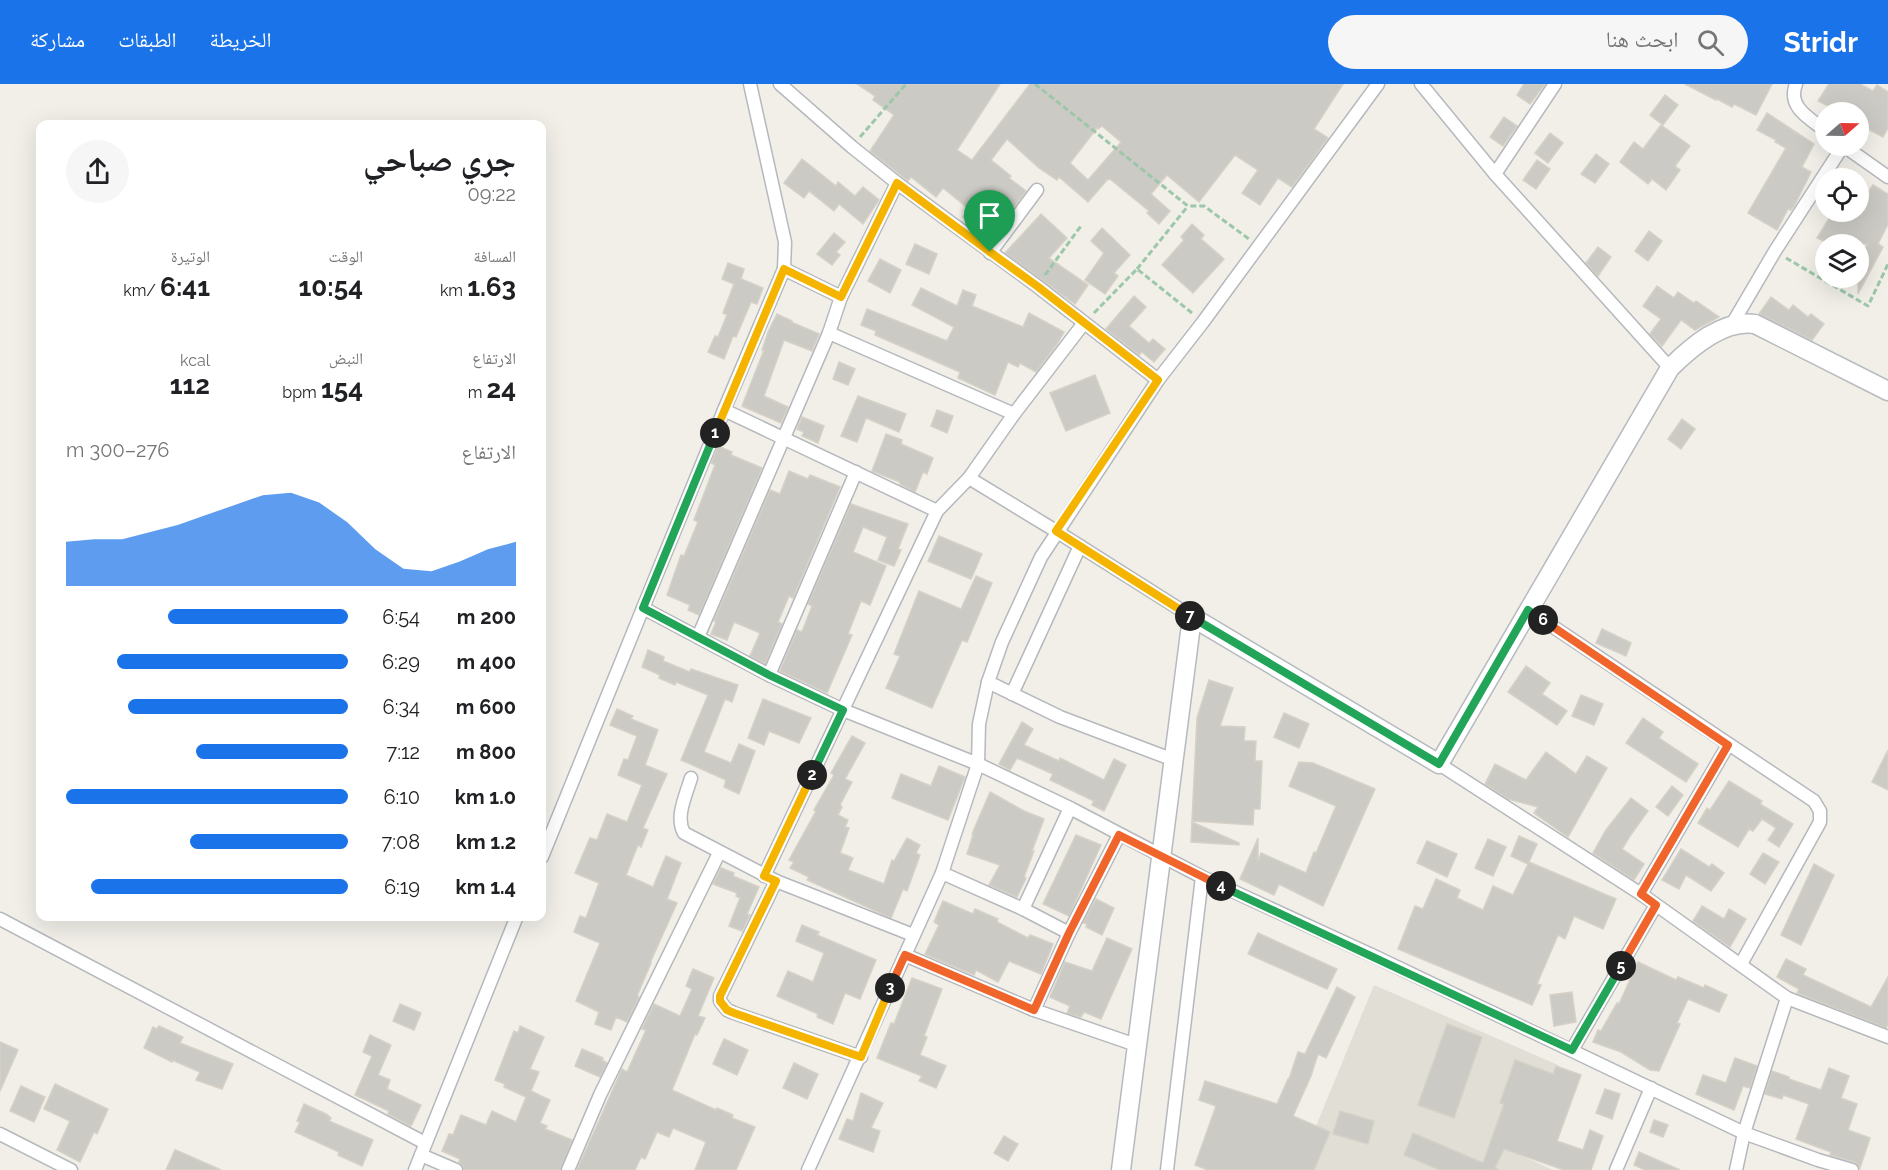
<!DOCTYPE html>
<html lang="ar">
<head>
<meta charset="utf-8">
<style>
  body { margin:0; font-family:Raleway,"Noto Naskh Arabic",sans-serif; background:#f6f6f6; color:#202124; direction:rtl; height:100vh; display:flex; flex-direction:column; font-size:22px; white-space:nowrap }
  * { box-sizing:border-box; margin:0 }
  p { font-size:20px; color:#757577 }
  .icon { flex:none; width:33px; height:33px; fill:none; stroke:currentColor; stroke-width:2; stroke-linecap:round; stroke-linejoin:round }
  .map { position:relative; flex:1; overflow:hidden; direction:ltr }
  .details { position:absolute; left:36px; top:36px; width:510px; height:801px; display:flex; flex-direction:column; background:#fff; border-radius:12px; box-shadow:0 6px 24px #0002; direction:rtl }
  .details>* { flex:none }
  .needle { width:39px; rotate:70deg }
  .buttons { position:absolute; left:1815px; top:18px; display:grid; gap:12px }
  .buttons a { display:grid; place-items:center; width:54px; height:54px; border-radius:50%; background:#fff; box-shadow:0 6px 24px #0002; font-size:30px }
  .pin { position:absolute; display:grid; place-items:center; width:51px; height:51px; color:#fff; margin:-62px -26px; border-radius:50% 50% 50% 0; rotate:-45deg; box-shadow:0 0 6px #0007 }
  .pin .icon { rotate:45deg }
  .km { position:absolute; width:30px; height:30px; margin:-15px; border-radius:50%; background:#222; color:#fff; font-size:16px; line-height:30px; text-align:center }
  .round { display:grid; place-items:center; flex:none; width:63px; height:63px; border-radius:32px; background:#f6f6f6 }
  .overview { display:flex; align-items:center; justify-content:space-between; height:102px; padding:0 30px }
  h1 { font-size:33px; font-weight:700; line-height:45px }
  .figures { display:grid; grid-template-columns:repeat(3,1fr); gap:9px; height:102px; padding:6px 30px }
  .figures div { display:grid; align-content:center }
  .figures b { font-size:26px; font-weight:700 }
  .figures small { font-size:16px; font-weight:400 }
  .figures p { font-size:16px }
  .chart { height:168px; padding:12px 30px }
  .chart p { display:flex; justify-content:space-between }
  .chart svg { width:100%; height:108px; margin-top:6px; fill:#1a73e8; opacity:.7 }
  ul { padding:0 30px; list-style:none; font-size:20px }
  li { display:grid; grid-template-columns:96px 72px 1fr; align-items:center; height:45px }
  li i { height:15px; border-radius:8px; background:#1a73e8 }
  header { display:flex; align-items:center; gap:36px; box-sizing:border-box; height:84px; padding:0 30px; background:#1a73e8; color:#fff }
  header strong { font-size:28px }
  nav { display:flex; gap:33px; margin-inline-start:auto; font-size:21px }
  .search { width:420px; height:54px; background:#f6f6f6; display:flex; align-items:center; gap:15px; box-sizing:border-box; padding:0 21px; border-radius:33px; color:#757577; font-size:22px }
  .map>svg:first-child { display:block }
</style>
</head>
<body>
<header>
<strong>Stridr</strong>
<div class="search"><svg class="icon" aria-label="search" viewBox="0 0 24 24"><circle cx="10" cy="10" r="6"/><path d="M15 15l6 6"/></svg>ابحث هنا</div>
<nav><a>الخريطة</a><a>الطبقات</a><a>مشاركة</a></nav>
</header>
<div class="map">
<svg width="1888" height="1086" viewBox="0 0 1888 1086">
  <rect width="100%" height="100%" fill="#f1efe8"/>
  <path fill="#e1ded6" d="M1374,901L1558,981L1520,1071L1553,1086H1298Z"/>
  <g fill="#cccac5" stroke="#d6d1c6" stroke-width="1.5" fill-rule="evenodd">
    <path d="M857,0H1000L957,66L972,76L1030,0H1343L1314,45L1328,54L1292,103L1278,94L1260,121L1242,109L1258,86L1235,71L1199,118L1167,91L1151,110L1170,127L1159,140L1147,129L1149,127L1110,95L1107,96L1088,118L1059,93L1057,96L1039,84L1007,55L991,76L1011,92L1009,94L1026,107L989,156L963,133L969,125L943,104L936,113L911,93L908,97L870,67L894,31L873,16L875,12ZM1102,42L1121,58L1088,96L1070,79L1097,44L1098,45Z"/>
    <path d="M1524,0H1545L1530,20L1517,11Z"/>
    <path d="M1685,0H1772L1756,31L1734,20L1732,23L1717,15L1716,16Z"/>
    <path d="M1829,0H1860L1873,7L1877,1L1888,8V44L1883,53L1868,45L1858,62V28H1840L1818,17Z"/>
    <path d="M1665,11L1678,21L1663,41L1650,31Z"/>
    <path d="M1767,29L1814,60L1802,83L1811,88L1794,122L1791,126L1788,125L1777,146L1748,129L1786,64L1775,58L1776,56L1757,46Z"/>
    <path d="M1504,33L1517,42L1503,62L1490,53Z"/>
    <path d="M1661,41L1690,62L1675,82L1680,86L1666,106L1652,95L1648,100L1620,78L1634,58L1643,65Z"/>
    <path d="M1550,49L1563,59L1548,79L1535,69Z"/>
    <path d="M1596,70L1609,80L1595,99L1581,90Z"/>
    <path d="M802,75L836,102L838,98L855,112L863,103L879,116L863,140L839,120L834,127L809,107L804,114L784,99Z"/>
    <path d="M1537,76L1550,85L1536,105L1523,96Z"/>
    <path d="M1873,101L1888,110V140L1878,160L1883,163L1858,210V175L1868,160H1847L1835,154L1830,160L1817,154L1833,128H1858V122Z"/>
    <path d="M1041,130L1067,154L1049,174L1088,201L1075,220L1005,169Z"/>
    <path d="M1192,140L1204,151L1201,155L1224,175L1193,209L1162,181L1184,156L1181,153Z"/>
    <path d="M1102,144L1130,171L1114,189L1118,192L1105,210L1085,196L1104,169L1091,157Z"/>
    <path d="M1649,147L1662,157L1648,177L1635,167Z"/>
    <path d="M834,149L845,158L836,168L840,171L832,181L817,170Z"/>
    <path d="M915,160L937,170L929,190L906,180Z"/>
    <path d="M1598,163L1611,173L1598,192L1586,179Z"/>
    <path d="M880,175L901,186L890,209L868,197Z"/>
    <path d="M728,179L744,185L741,195L763,204L757,220L751,218L736,253L733,252L724,275L708,268L715,252L718,253L727,231L723,229L734,200L722,195Z"/>
    <path d="M1657,202L1674,214L1678,208L1694,219L1696,217L1719,233L1695,246L1681,236L1662,262L1650,250L1661,235L1643,222Z"/>
    <path d="M921,204L957,222L963,206L976,211L972,222L1023,243L1029,229L1064,248L1057,260L1036,288L1020,279L1018,283L1008,278L995,311L958,294L960,288L875,251L876,247L861,241L867,225L947,257L954,243L912,221Z"/>
    <path d="M1134,212L1146,223L1129,242L1149,259L1153,255L1165,265L1154,278L1142,268L1139,271L1106,245Z"/>
    <path d="M1771,213L1789,226L1793,221L1808,233L1811,230L1824,240L1812,256L1759,230Z"/>
    <path d="M777,230L792,237L791,238L819,250L812,267L784,256L764,312L788,323L781,339L742,322L764,266H762L768,248Z"/>
    <path d="M839,278L855,285L848,301L833,295Z"/>
    <path d="M1095,291L1110,329L1066,347L1050,309Z"/>
    <path d="M858,312L906,330L899,348L866,334L857,358L841,352Z"/>
    <path d="M937,326L953,332L947,349L931,342Z"/>
    <path d="M802,333L824,342L818,359L802,352L804,348L797,345Z"/>
    <path d="M1682,335L1695,345L1681,365L1668,355Z"/>
    <path d="M886,350L902,356L901,360L933,374L927,390L923,388L915,408L900,400V398L872,387Z"/>
    <path d="M718,362L732,368L731,371L762,384L699,531L688,526L690,521L667,511L681,471L684,472L698,438L694,436L715,381L711,379Z"/>
    <path d="M789,387L808,395L810,391L840,403L793,514L789,512L778,538L782,540L765,580L750,572L760,549L734,538L727,556L711,550L716,538L714,537L770,406L780,410Z"/>
    <path d="M851,420L908,440L898,465L901,466L894,482L878,476L887,453L863,443L853,468L886,482L870,521L861,517L848,550L852,551L827,609L780,587L797,546L802,548L812,522L808,520Z"/>
    <path d="M939,452L982,470L971,495L928,477Z"/>
    <path d="M976,492L992,499L967,558L962,556L932,624L886,604L900,572L894,570L919,507L961,525Z"/>
    <path d="M1602,545L1631,559L1626,572L1596,559Z"/>
    <path d="M648,566L664,573L663,577L690,588L691,585L738,601L732,618L725,615L704,668L731,679L739,660L755,667L739,710L724,703L726,696L681,676L708,611L676,598L675,601L659,594L660,591L642,583Z"/>
    <path d="M1526,582L1550,599L1542,610L1567,627L1557,641L1508,608Z"/>
    <path d="M1209,596L1233,604L1220,642L1245,643L1244,657H1256L1255,677H1262L1260,725H1254L1253,741L1192,737L1197,634Z"/>
    <path d="M1581,611L1603,620L1594,641L1572,632Z"/>
    <path d="M763,615L811,634L799,659L769,647L764,661L748,654Z"/>
    <path d="M617,625L633,632L631,635L658,646L645,681L667,690L643,744L648,746L641,763L638,761L626,791L653,803L666,772L681,779L667,815L677,819L650,879H651L637,912L639,913L627,938L616,933L611,946L595,940L599,928L576,917L600,859L574,848L580,832L586,834L599,799L575,789L590,754L597,756L607,730L627,738L642,701L618,691L624,675L628,676L637,652L610,641Z"/>
    <path d="M1284,629L1309,640L1299,664L1274,653Z"/>
    <path d="M1643,634L1663,648L1659,654L1698,680L1686,698L1626,659Z"/>
    <path d="M1022,638L1033,645L1024,661L1059,677L1060,674L1104,696L1114,675L1126,681L1104,727L1092,721L1094,717L1050,696L1053,690L1017,674L1010,686L999,680Z"/>
    <path d="M852,652L865,659L845,695L852,698L840,721L842,723L838,731L848,736L845,743L849,744L840,769L853,774L848,786L884,800L892,776L894,777L907,754L920,761L916,769L920,771L907,807L903,805L891,834L807,796L809,793L790,784L794,778L789,776L816,727L814,726L834,691L831,689Z"/>
    <path d="M1888,666V706L1872,698Z"/>
    <path d="M1546,668L1576,690L1587,672L1607,684L1568,753L1534,729L1538,723L1508,715L1485,700L1495,680L1526,696Z"/>
    <path d="M1299,678L1313,679L1375,705L1323,822L1279,800L1274,811L1240,795L1258,754V778L1261,769L1306,789L1314,768L1316,769L1336,722L1289,702Z"/>
    <path d="M939,682L965,693L948,736L892,714L901,690L931,702Z"/>
    <path d="M1729,697L1762,717L1760,720L1793,740L1779,763L1768,756L1776,744L1762,735L1753,747L1749,745L1738,763L1698,739L1707,724L1710,726Z"/>
    <path d="M1672,702L1683,711L1668,732L1656,723Z"/>
    <path d="M990,708L1024,727L1044,735L1032,767H1034L1024,793L1026,794L1017,813L989,801L1000,781L967,770L973,751L972,750Z"/>
    <path d="M1631,714L1648,727L1630,752L1622,765L1644,780L1634,796L1593,769L1606,746Z"/>
    <path d="M1192,738L1239,759V761L1191,758Z"/>
    <path d="M1076,751L1101,761L1069,832L1043,820Z"/>
    <path d="M1519,752L1537,760L1529,778L1616,815L1603,845L1574,832L1565,855L1558,851L1537,900L1541,901L1532,921L1398,865L1415,822L1423,825L1436,795L1460,806L1457,814L1483,826L1493,802L1513,811L1528,780L1511,772Z"/>
    <path d="M1488,755L1506,763L1493,792L1475,784Z"/>
    <path d="M1427,757L1457,770L1447,793L1417,779Z"/>
    <path d="M1681,765L1709,783L1712,780L1724,789L1711,807L1686,791L1679,805L1662,796Z"/>
    <path d="M1763,769L1779,778L1765,800L1750,790Z"/>
    <path d="M1814,780L1834,791L1801,861L1781,851Z"/>
    <path d="M721,784L734,789L733,792L759,803L747,830L750,831L742,847L729,842L740,814L736,812L737,809L713,800Z"/>
    <path d="M1096,815L1114,824L1102,851L1086,843L1087,840L1083,839Z"/>
    <path d="M943,817L973,830L975,825L998,835L997,838L1028,854L1030,851L1053,860L1041,890L1009,877L998,898L976,886L974,891L925,870L939,841L934,838Z"/>
    <path d="M1702,822L1724,835L1729,825L1746,835L1730,863L1693,837Z"/>
    <path d="M802,841L819,848L817,851L876,876L860,915L845,909L833,940L817,933L818,930L777,912L788,887L813,898L824,869L796,857Z"/>
    <path d="M1258,849L1337,885L1327,905L1248,870Z"/>
    <path d="M1107,854L1132,865L1101,935L1084,928L1081,933L1067,929L1070,922L1050,913L1065,878L1092,887Z"/>
    <path d="M1786,875L1806,885L1803,891L1871,923L1888,893V940L1886,944L1797,909L1799,905L1777,893Z"/>
    <path d="M1638,878L1676,896L1678,893L1704,904L1705,901L1727,911L1719,928L1688,915L1677,939L1680,940L1659,987L1650,986L1621,968L1593,958L1598,946L1601,947L1617,919L1619,920Z"/>
    <path d="M693,885L714,894L698,932L705,934L697,951L695,950L672,1006L716,1026L717,1024L733,1031L732,1034L755,1043L736,1086H695L706,1058L673,1044L669,1053L657,1048L645,1075L641,1073L635,1086H577L622,985L627,988L646,946L642,945L654,920L680,932L692,905L686,902Z"/>
    <path d="M912,894L942,905L924,952L927,953L920,971L946,982L936,1004L919,997L922,992L877,974L891,939L894,940Z"/>
    <path d="M1337,903L1355,913L1326,974L1318,970L1311,992L1293,1032L1330,1048L1314,1086H1208L1195,1081L1216,1022L1199,1016L1205,997L1277,1020L1288,995H1289L1298,968L1305,970Z"/>
    <path d="M1572,908L1576,938L1554,942L1550,911Z"/>
    <path d="M400,920L421,929L414,946L393,937Z"/>
    <path d="M1447,940L1482,953L1454,1034L1418,1021Z"/>
    <path d="M159,942L183,953L180,959L233,980L222,1005L196,996L200,988L172,976V978L144,964L153,943L157,945Z"/>
    <path d="M520,942L544,953L530,985L539,988L531,1007L550,1016L540,1039L547,1042L545,1045L572,1056L560,1086H464L463,1082L459,1078L460,1075L442,1067L449,1050L453,1051L461,1031L486,1041L492,1027L516,1038L526,1013L504,1003L505,1000L495,996L514,947L518,949Z"/>
    <path d="M370,951L391,961L378,991L390,996L387,1005L421,1021L411,1042L388,1030L389,1027L355,1011L372,972L363,968Z"/>
    <path d="M724,955L748,966L737,991L713,980Z"/>
    <path d="M0,958L18,966L0,1007Z"/>
    <path d="M582,965L603,974L602,976L607,979L600,993L575,982Z"/>
    <path d="M1735,974L1757,982L1750,1004L1743,1002L1734,1026L1696,1010L1703,991L1726,999Z"/>
    <path d="M1515,976L1553,990L1556,982L1581,991L1557,1057L1583,1066L1590,1046L1603,1052L1591,1086H1564L1504,1065L1495,1084L1499,1086H1440L1404,1071L1413,1049L1483,1079L1504,1020L1500,1019Z"/>
    <path d="M794,979L818,990L807,1015L783,1004Z"/>
    <path d="M1829,984L1849,992L1841,1014L1857,1020L1848,1046L1870,1054L1860,1084L1855,1078L1830,1071L1831,1068L1796,1055L1809,1020L1783,1011L1782,1015L1765,1010L1772,987L1789,993V995L1821,1006Z"/>
    <path d="M55,1000L108,1025L97,1050L94,1048L80,1078L57,1066L70,1037L44,1025Z"/>
    <path d="M21,1002L45,1013L34,1038L10,1027Z"/>
    <path d="M1605,1005L1620,1010L1612,1035L1596,1029Z"/>
    <path d="M861,1009L883,1019L871,1044L880,1047L873,1068L839,1055L847,1035L853,1037Z"/>
    <path d="M304,1020L326,1030L331,1034L329,1037L373,1056L362,1082L338,1071L339,1068L295,1048L300,1038L297,1037Z"/>
    <path d="M1340,1027L1374,1037L1368,1060L1333,1050Z"/>
    <path d="M1654,1036L1668,1041L1663,1053L1650,1048Z"/>
    <path d="M1004,1052L1018,1060L1008,1077L994,1069Z"/>
    <path d="M175,1066L178,1067L221,1086H166Z"/>
    <path d="M1639,1068L1680,1086H1645L1634,1081Z"/>
  </g>
  <g fill="none" stroke-linecap="round" stroke-linejoin="round">
    <defs>
      <g id="street">
        <path d="M780,0L852,63L897,99L1037,202L1158,296"/>
        <path d="M1421,0L1495,90L1670,284"/>
        <path d="M1796,0C1787,23 1809,34 1826,47"/>
        <path d="M1844,62L1888,93"/>
        <path d="M1495,90L1555,0"/>
        <path d="M990,169L1037,106"/>
        <path d="M841,213L897,99"/>
        <path d="M1731,242L1775,167L1843,62"/>
        <path d="M829,249L1014,330L969,394"/>
        <path d="M724,326L784,185L785,158L750,0"/>
        <path d="M1014,330L1084,239"/>
        <path d="M937,427L969,394L1056,447L1192,533"/>
        <path d="M643,524L724,326L937,427L764,792"/>
        <path d="M1528,526L1814,717L1820,727V738L1741,880"/>
        <path d="M698,553L829,249L841,213L784,185"/>
        <path d="M769,591L856,388"/>
        <path d="M988,598L1060,633L1174,676"/>
        <path d="M1012,610L1080,462"/>
        <path d="M1439,680L1641,810L1728,661"/>
        <path d="M691,694C686,711 675,733 684,749L776,797L913,851"/>
        <path d="M542,773L643,524L769,591L843,626L978,680L1070,724L1202,793L1376,873L1744,1049L1818,1076L1852,1086"/>
        <path d="M942,789L1023,825L1069,849"/>
        <path d="M776,797L720,912V917L727,926L734,929L861,973"/>
        <path d="M1641,810L1787,914"/>
        <path d="M1023,825L1070,724"/>
        <path d="M0,835L425,1059"/>
        <path d="M905,871L1034,926L1139,962"/>
        <path d="M1034,926L1069,849L1119,751"/>
        <path d="M1572,966L1656,821"/>
        <path d="M0,1050L71,1086"/>
        <path d="M421,1071L456,1086"/>
        <path d="M415,1086L517,832"/>
        <path d="M568,1086L600,1011L719,769"/>
        <path d="M808,1086L942,789L978,680L979,640L988,598L1002,558L1041,473L1158,296L1203,238L1378,0"/>
        <path d="M1167,1086L1202,793"/>
        <path d="M1616,1086L1651,1004"/>
        <path d="M1736,1086L1744,1049L1787,914L1888,953"/>
      </g>
      <path id="secondary" d="M1121,1086L1192,533L1439,680L1670,284C1691,263 1723,235 1755,240L1888,307"/>
    </defs>
    <use href="#street" stroke="#b5b8bc" stroke-width="15"/>
    <use href="#secondary" stroke="#b6babf" stroke-width="21"/>
    <g stroke="#9cc7a9" stroke-width="3" stroke-dasharray="6 3" stroke-linecap="butt">
      <path d="M1035,0L1188,122H1204L1249,155"/>
      <path d="M860,53L906,0"/>
      <path d="M1786,174L1868,222L1888,180"/>
      <path d="M1137,185L1188,122"/>
      <path d="M1045,191L1081,142"/>
      <path d="M1094,229L1137,185L1192,229"/>
    </g>
    <use href="#street" stroke="#fff" stroke-width="12"/>
    <use href="#secondary" stroke="#fff" stroke-width="18"/>
  </g>
  <g fill="none" stroke-linecap="round" stroke-linejoin="round">
    <defs>
      <path id="split-1" d="M715,349L784,185L841,213L897,99L990,168"/>
      <path id="split-2" d="M715,349L643,524L769,591L843,626L812,691"/>
      <path id="split-3" d="M812,691L764,792L776,797L720,912V917L727,926L734,929L861,973L890,904"/>
      <path id="split-4" d="M890,904L905,871L1034,926L1069,849L1119,751L1221,802"/>
      <path id="split-5" d="M1221,802L1572,966L1621,882"/>
      <path id="split-6" d="M1543,536L1728,661L1641,810L1656,821L1621,882"/>
      <path id="split-7" d="M1190,532L1439,680L1528,526L1543,536"/>
      <path id="split-8" d="M990,168L1037,202L1158,296L1056,447L1190,532"/>
    </defs>
    <use href="#split-1" stroke="#fff" stroke-width="12"/>
    <use href="#split-2" stroke="#fff" stroke-width="12"/>
    <use href="#split-3" stroke="#fff" stroke-width="12"/>
    <use href="#split-4" stroke="#fff" stroke-width="12"/>
    <use href="#split-5" stroke="#fff" stroke-width="12"/>
    <use href="#split-6" stroke="#fff" stroke-width="12"/>
    <use href="#split-7" stroke="#fff" stroke-width="12"/>
    <use href="#split-8" stroke="#fff" stroke-width="12"/>
    <use href="#split-1" stroke="#f5b400" stroke-width="8"/>
    <use href="#split-2" stroke="#22a559" stroke-width="8"/>
    <use href="#split-3" stroke="#f5b400" stroke-width="8"/>
    <use href="#split-4" stroke="#f0652b" stroke-width="8"/>
    <use href="#split-5" stroke="#22a559" stroke-width="8"/>
    <use href="#split-6" stroke="#f0652b" stroke-width="8"/>
    <use href="#split-7" stroke="#22a559" stroke-width="8"/>
    <use href="#split-8" stroke="#f5b400" stroke-width="8"/>
  </g>
</svg>
<div class="buttons">
<a><svg class="needle" viewBox="-14 -14 28 28"><path d="M0-13l5 13h-10z" fill="#e53935"/><path d="M0 13l5-13h-10z" fill="#757577"/></svg></a>
<a><svg class="icon" aria-label="locate" viewBox="0 0 24 24"><circle cx="12" cy="12" r="6"/><path d="M12 2v4M12 18v4M2 12h4M18 12h4"/></svg></a>
<a><svg class="icon" aria-label="layers" viewBox="0 0 24 24"><path d="M12 4l9 5-9 5-9-5zM3 14l9 5 9-5"/></svg></a>
</div>
<div class="pin" style="left:990px;top:168px;background:#1e9e55"><svg class="icon" aria-label="arrive" viewBox="0 0 24 24"><path d="M6 21V4h12l-3 4 3 4H6"/></svg></div>
<b class="km" style="left:715px;top:349px">1</b>
<b class="km" style="left:812px;top:691px">2</b>
<b class="km" style="left:890px;top:904px">3</b>
<b class="km" style="left:1221px;top:802px">4</b>
<b class="km" style="left:1621px;top:882px">5</b>
<b class="km" style="left:1543px;top:536px">6</b>
<b class="km" style="left:1190px;top:532px">7</b>
<section class="details">
<div class="overview"><div><h1>جري صباحي</h1><p>09:22</p></div><a class="round"><svg class="icon" aria-label="share" viewBox="0 0 24 24"><path d="M12 15V3M7 8l5-5 5 5M5 13v7h14v-7"/></svg></a></div>
<div class="figures">
<div><p>المسافة</p><b>1.63<small> km</small></b></div>
<div><p>الوقت</p><b>10:54</b></div>
<div><p>الوتيرة</p><b>6:41<small> /km</small></b></div>
</div>
<div class="figures">
<div><p>الارتفاع</p><b>24<small> m</small></b></div>
<div><p>النبض</p><b>154<small> bpm</small></b></div>
<div><p>kcal</p><b>112</b></div>
</div>
<div class="chart"><p><span>الارتفاع</span>276–300 m</p>
<svg viewBox="0 0 160 44" preserveAspectRatio="none"><path d="M0 44V26L10 25L20 25L30 22L40 19L50 15L60 11L70 7L80 6L90 10L100 18L110 29L120 37L130 38L140 34L150 29L160 26V44z"/></svg>
</div>
<ul>
<li><b>200 m</b>6:54<i style="width:64%"></i></li>
<li><b>400 m</b>6:29<i style="width:82%"></i></li>
<li><b>600 m</b>6:34<i style="width:78%"></i></li>
<li><b>800 m</b>7:12<i style="width:54%"></i></li>
<li><b>1.0 km</b>6:10<i style="width:100%"></i></li>
<li><b>1.2 km</b>7:08<i style="width:56%"></i></li>
<li><b>1.4 km</b>6:19<i style="width:91%"></i></li>
</ul>
</section>
</div>
</body>
</html>
